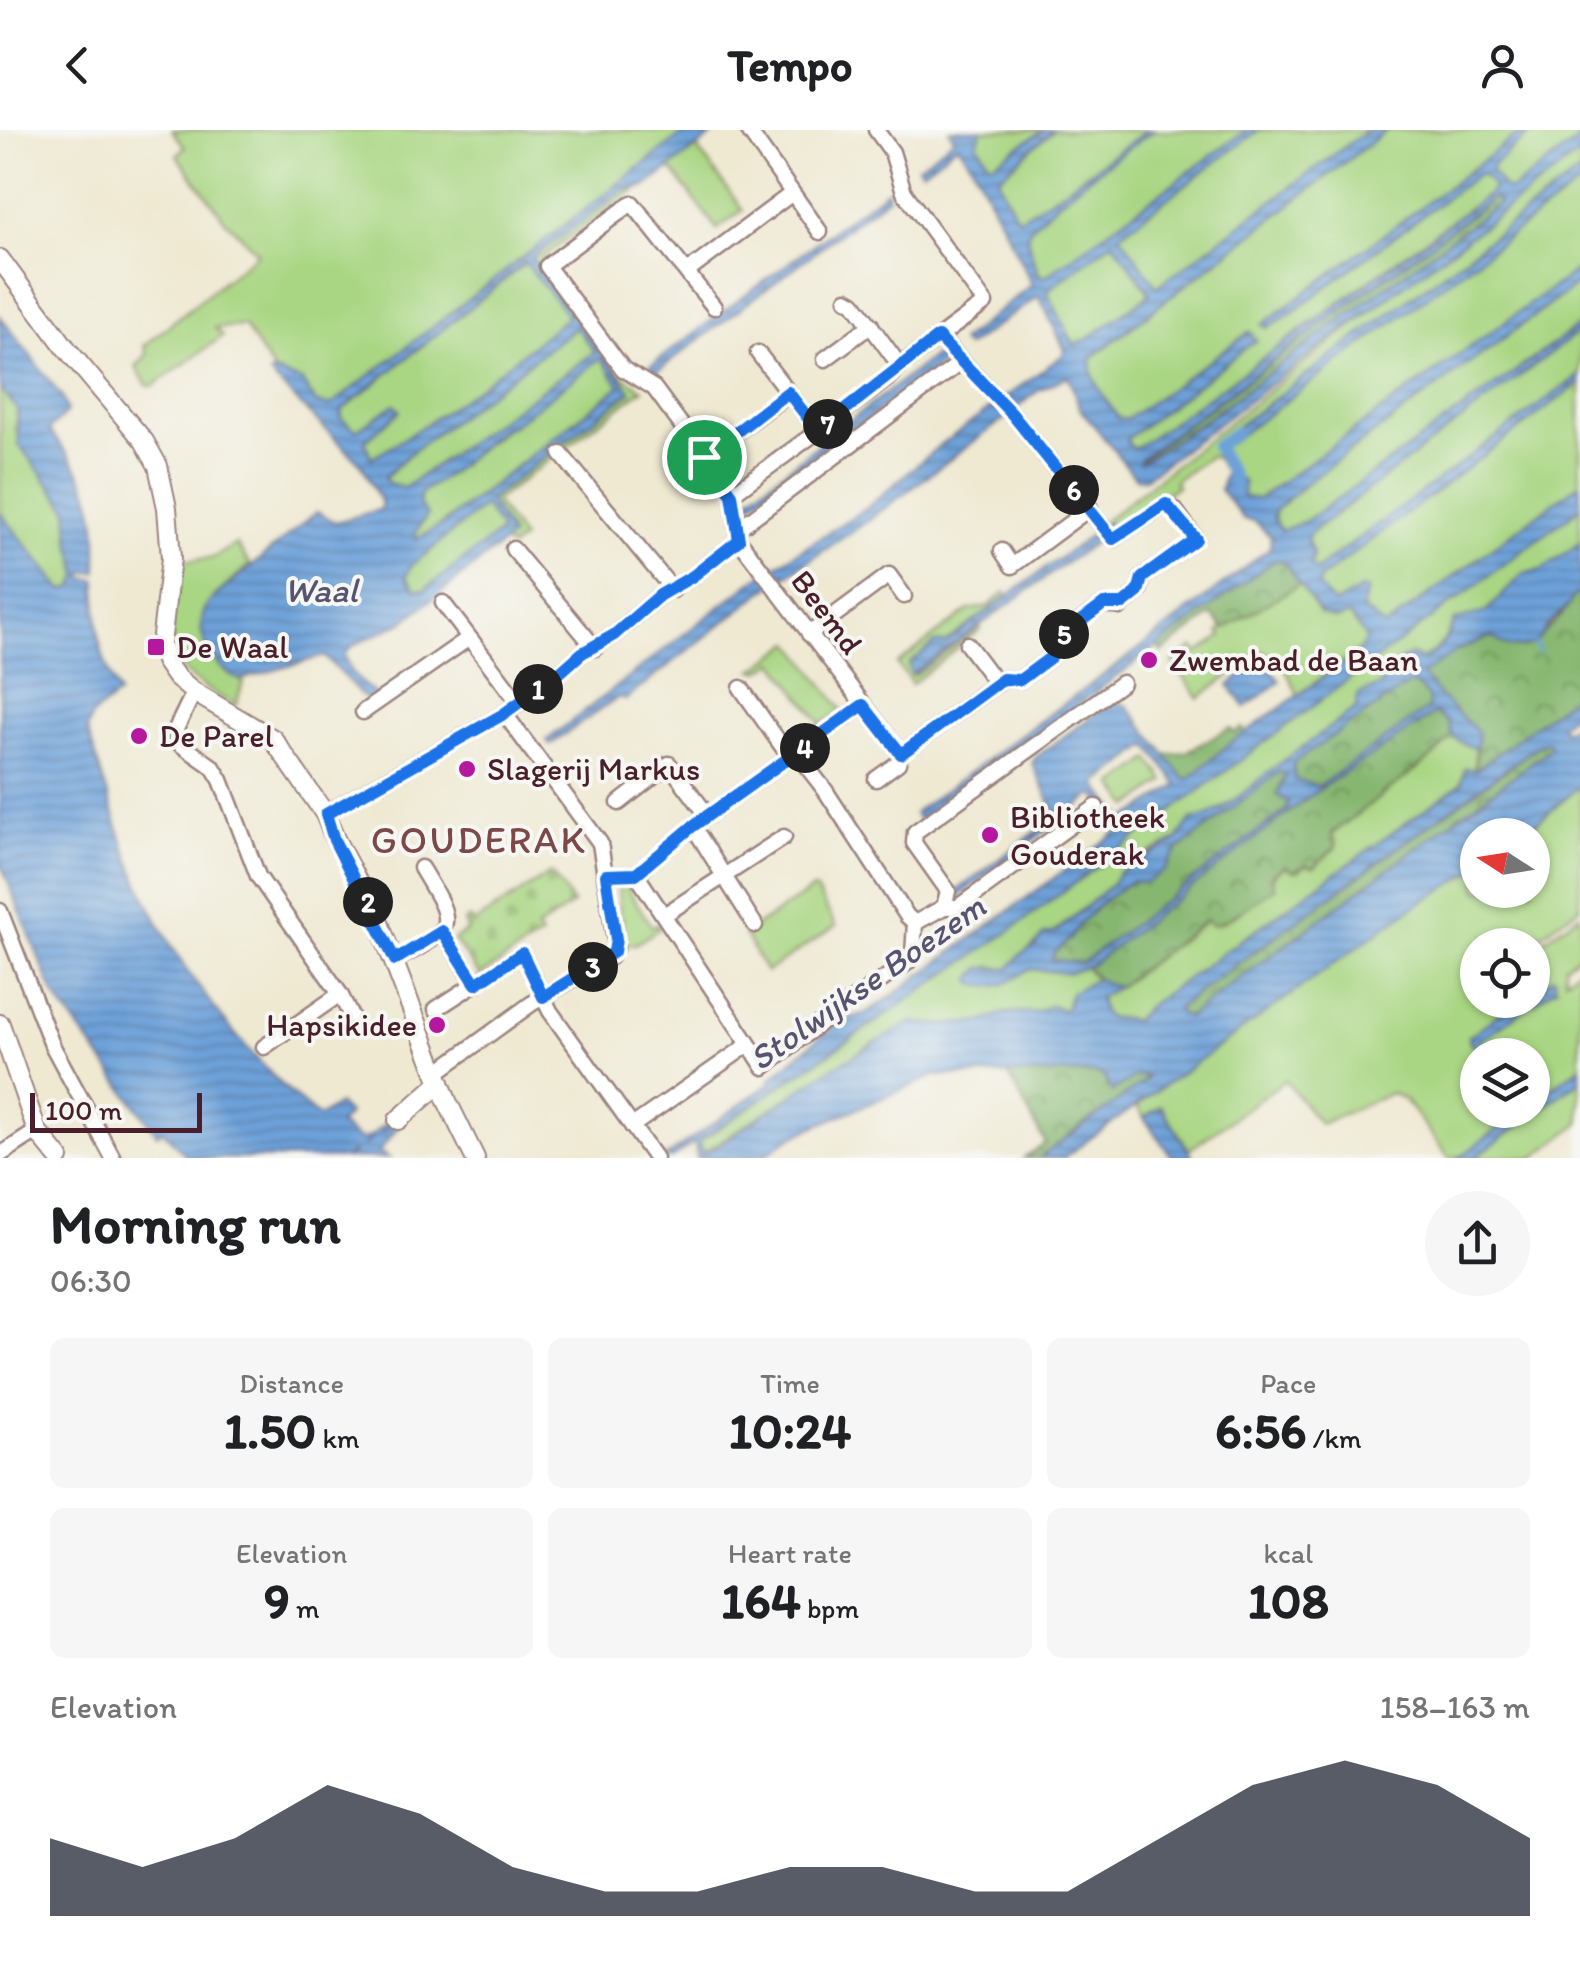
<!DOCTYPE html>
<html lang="en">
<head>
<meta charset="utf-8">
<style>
  body { margin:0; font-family:Itim,sans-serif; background:#f6f6f6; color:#202124; height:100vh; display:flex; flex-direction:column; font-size:38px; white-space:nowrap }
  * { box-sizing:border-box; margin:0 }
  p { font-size:32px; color:#757577 }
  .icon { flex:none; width:55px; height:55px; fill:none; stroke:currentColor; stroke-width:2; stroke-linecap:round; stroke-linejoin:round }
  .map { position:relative; height:1028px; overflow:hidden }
  .details { display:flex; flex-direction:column; background:#fff; flex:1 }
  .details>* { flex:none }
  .needle { width:65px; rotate:282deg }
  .buttons { position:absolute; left:1460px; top:688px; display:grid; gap:20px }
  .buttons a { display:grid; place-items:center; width:90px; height:90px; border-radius:50%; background:#fff; box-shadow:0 2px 8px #0004; font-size:50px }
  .scale { position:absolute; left:30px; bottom:25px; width:172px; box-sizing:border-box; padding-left:10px; border:5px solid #4a1f2b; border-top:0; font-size:28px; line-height:35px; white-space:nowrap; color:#4a1f2b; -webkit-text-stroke:8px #f6f6f2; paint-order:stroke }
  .pin { position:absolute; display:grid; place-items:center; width:85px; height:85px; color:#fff; margin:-42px; border:5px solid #fff; border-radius:50%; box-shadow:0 2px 10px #0007 }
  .km { position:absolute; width:50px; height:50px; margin:-25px; border-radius:50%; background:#222; color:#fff; font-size:28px; line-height:50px; text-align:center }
  .round { display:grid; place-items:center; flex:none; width:105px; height:105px; border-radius:52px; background:#f6f6f6 }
  .summary { display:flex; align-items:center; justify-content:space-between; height:170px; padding:0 50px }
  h1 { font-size:55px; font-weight:800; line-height:75px }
  .figures { display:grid; grid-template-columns:repeat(3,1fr); gap:15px; height:170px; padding:10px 50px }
  .figures div { display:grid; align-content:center; border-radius:15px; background:#f6f6f6; text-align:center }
  .figures b { font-size:50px; font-weight:800 }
  .figures small { font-size:28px; font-weight:400 }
  .figures p { font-size:28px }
  .chart { height:280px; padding:20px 50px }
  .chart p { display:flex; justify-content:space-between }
  .chart svg { width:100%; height:180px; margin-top:10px; fill:#111827; opacity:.7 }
  header { display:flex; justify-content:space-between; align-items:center; height:130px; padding:0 50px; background:#fff; font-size:45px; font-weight:800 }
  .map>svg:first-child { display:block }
</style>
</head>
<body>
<header><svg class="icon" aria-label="back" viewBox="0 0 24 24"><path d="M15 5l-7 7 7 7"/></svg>Tempo<svg class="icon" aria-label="person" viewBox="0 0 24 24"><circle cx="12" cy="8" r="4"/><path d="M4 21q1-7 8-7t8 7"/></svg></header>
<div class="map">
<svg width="1580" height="1028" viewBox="0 0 1580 1028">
  <defs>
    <pattern id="forest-crowns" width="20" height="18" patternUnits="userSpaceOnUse" patternTransform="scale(2.5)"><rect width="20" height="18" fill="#86b770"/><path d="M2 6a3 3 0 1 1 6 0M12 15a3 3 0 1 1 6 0" fill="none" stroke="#70945c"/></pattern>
    <pattern id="cemetery-stones" width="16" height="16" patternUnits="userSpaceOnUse" patternTransform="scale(2.5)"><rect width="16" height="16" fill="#a9d682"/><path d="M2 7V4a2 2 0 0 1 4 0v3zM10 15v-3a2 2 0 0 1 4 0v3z" fill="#93b770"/></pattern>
    <pattern id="water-rules" width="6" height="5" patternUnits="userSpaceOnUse" patternTransform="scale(2.5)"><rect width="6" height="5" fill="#6da1d9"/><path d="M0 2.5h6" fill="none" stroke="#5c83b0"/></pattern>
  </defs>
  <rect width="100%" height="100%" fill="#f6f6f2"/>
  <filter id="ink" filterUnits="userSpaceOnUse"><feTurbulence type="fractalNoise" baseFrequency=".01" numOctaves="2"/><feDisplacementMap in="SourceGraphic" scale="20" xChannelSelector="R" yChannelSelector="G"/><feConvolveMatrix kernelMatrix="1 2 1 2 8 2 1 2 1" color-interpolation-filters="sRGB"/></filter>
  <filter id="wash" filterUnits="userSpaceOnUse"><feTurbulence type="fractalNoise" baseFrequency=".0048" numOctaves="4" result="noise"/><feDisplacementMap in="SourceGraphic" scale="40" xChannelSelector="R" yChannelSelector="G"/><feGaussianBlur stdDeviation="2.25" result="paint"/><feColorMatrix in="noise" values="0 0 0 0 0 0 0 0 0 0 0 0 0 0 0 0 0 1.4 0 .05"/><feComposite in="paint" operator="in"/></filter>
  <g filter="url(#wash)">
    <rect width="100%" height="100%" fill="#efe9d2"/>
    <g fill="#a9d682" stroke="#7a7a56" stroke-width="2.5">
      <path d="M172,0H688L330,277L316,273L293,250L274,242L244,196L215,198L223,206L153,256L147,255L136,237L147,224L144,216L258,123L225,90L177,25L185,17Z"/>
      <path d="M982,0H1044L993,33L989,32L977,13Z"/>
      <path d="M1053,0H1147L1025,87H1016L998,48Z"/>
      <path d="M1154,0H1247L1045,147H1041C1036,137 1026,113 1028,102C1031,86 1135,14 1154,0Z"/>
      <path d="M1259,0H1367L1157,158L1119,104Z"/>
      <path d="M1387,0H1524L1263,196L1289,185L1477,44L1483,45L1493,57L1492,61L1138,319L1130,317L1127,308L1256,210L1249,202L1128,289L1118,288C1106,268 1088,251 1092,228Z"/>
      <path d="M1534,0H1558L1562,5L1569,0H1580V9L1511,60H1506L1491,42L1492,36Z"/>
      <path d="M699,16V21L743,80L717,99L673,41L668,39Z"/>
      <path d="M1580,24V42L1224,306L1229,313L1580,54V138L1258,369L1243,367V351L1225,342L1215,327L1210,326L1174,351L1177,356L1120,398L1116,400L1104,391L1433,132Z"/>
      <path d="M640,56L542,128L544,132L540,135L623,246L643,259L495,371L522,409L511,418L503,413L511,407L488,370L631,262L531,129L624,60Z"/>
      <path d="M1113,111L1150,164L1086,210L1074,215L1047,161Z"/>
      <path d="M526,133L569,186C505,238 442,288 371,328L365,311L399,281L395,275L356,300L341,289L342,280Z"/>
      <path d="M1580,152V195L1306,391L1281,401L1275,394V380L1307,353Z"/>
      <path d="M577,197L596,221L404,358L388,353L385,348L408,325Z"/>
      <path d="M1580,199V245L1316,440L1311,439L1313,423L1307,409L1309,404Z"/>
      <path d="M600,227L621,255L442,394L416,409V402L427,386L419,375L421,363Z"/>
      <path d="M1580,253V353L1385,497L1362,479L1367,460L1334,474L1319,460L1318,451L1321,448Z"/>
      <path d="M0,258L17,279L16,301L45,350L68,378L79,445L73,458L63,460L0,382Z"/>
      <path d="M484,376L500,398L499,404L424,460L416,459L406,447L411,436Z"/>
      <path d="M1580,378V413L1541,440L1524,443L1486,482L1454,491C1443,525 1416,532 1385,543L1380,556L1358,565L1356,578L1233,671L1205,688L1191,690L1176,711L1152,722L1115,748L1112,754L1055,802C1036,807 1023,828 1009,840L991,836L974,844L1029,839L1068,843L1086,837L1096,849L1070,863L1067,878L1063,880L1051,875L1037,882L1005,883L981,892L921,896L873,913L702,1023L700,1011L982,820Z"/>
      <path d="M236,414L250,435L213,468L240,550L244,549L236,575C153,535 167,512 180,431L213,428Z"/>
      <path d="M1300,454L1320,484L1349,485L1366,508L1363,517L1298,565L1283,534L1263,521L1199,568L1181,543L1180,538L1177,539L1173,533L1194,517L1199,523L1222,506L1219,502Z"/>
      <path d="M1005,462L1008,466L945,513H935L914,546L980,496L981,499L912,554L897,534L969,480L989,476Z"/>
      <path d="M792,512L842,580L810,604L821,593L775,532L761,541L754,540Z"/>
      <path d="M1452,607L1475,619V640L1461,654L1147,877L1134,891C1111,883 1104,898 1099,867L1118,857L1207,790L1219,794C1233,786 1257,772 1265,760C1273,748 1274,744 1286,735L1298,741L1336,713L1331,704L1431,628Z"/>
      <path d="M1150,629L1165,651L1130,677L1114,655Z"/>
      <path d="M1580,656V777L1527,815H1478V870H1509V876L1468,909L1556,857H1533V818L1580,784V824L1565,835V849L1580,838V937L1533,972L1532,925H1478V980H1522C1505,994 1470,1028 1449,1028L1404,969L1391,963L1320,994L1285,950L1189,1020L1161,976L1144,988L1137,977L1153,962L1412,778L1477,739L1478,760H1532V705H1522Z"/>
      <path d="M628,751L634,754L628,760L652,797L658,794L660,798L634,815L624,814L621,795L623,789L620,788L618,754Z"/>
      <path d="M813,759L816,760L836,796L766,842L744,804Z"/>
      <path d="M1580,951V993L1534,1028H1474Z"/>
    </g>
    <g fill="url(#forest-crowns)" stroke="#686b4e" stroke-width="2.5">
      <path d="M1494,67L1499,73C1382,160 1266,249 1145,331H1139Z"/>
      <path d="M1275,430L1284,432L1300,454L1224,499L1212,485L1162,522L1157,516Z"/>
      <path d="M1580,464V561L1475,640L1478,602L1443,570L1422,545C1439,524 1468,517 1493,506L1520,518C1539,509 1567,484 1574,465Z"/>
      <path d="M1408,554L1420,556L1428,567L1430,578L1319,656L1295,650L1293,635L1296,631Z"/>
      <path d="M1436,583L1448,592L1452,607L1431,628L1332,703L1336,717L1314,737L1306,735L1294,741L1285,736L1271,745L1275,758C1259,767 1229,793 1211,795L1206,790L1118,857C1106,852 1091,850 1086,837L1105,821L1314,663Z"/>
      <path d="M1230,598L1234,603L1242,598L1247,604L1189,649H1184L1165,625L1186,622Z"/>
      <path d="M1548,612L1550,617L1546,622L1186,888L1180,886L1177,878L1541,614Z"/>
      <path d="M1279,642L1286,643L1278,661L1289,673L1285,681L1082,833L1052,830V824L1070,809L1082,791L1100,774L1125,755L1164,741L1177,721Z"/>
      <path d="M1096,943L1105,947L1111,961L1137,946H1148L1130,965L1085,993L1040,1028H1024L1045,1013L1008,944Z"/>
    </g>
    <path fill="url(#cemetery-stones)" stroke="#7a7a56" stroke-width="2.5" d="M551,743L573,774L537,799L541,806L480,846L454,810L468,800L464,792L470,788L474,793Z"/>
    <g fill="url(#water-rules)" stroke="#5c6082" stroke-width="2.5" fill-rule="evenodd">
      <path d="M688,0H720L645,57L624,60L532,128L631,261L489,370L511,407L405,491L354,515L345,523C345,540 365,557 378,566L368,572L324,526L240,550C209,536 187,495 213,468L317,382L336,392L379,380L382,375L362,335L270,245L274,242L302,251L316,273L330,276ZM525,133L568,186C505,238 442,288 371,328L365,311L400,281L395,274L356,300L341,288L342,280ZM576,197L595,222L404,358L388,353L385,347L408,325ZM601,228L620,256L443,394L416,409V402L427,385L419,375L421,363L449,344L503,298L510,297ZM484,376L500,398L499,403L424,460L416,459L406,447L411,436Z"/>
      <path d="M949,0H982L977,13L988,32L993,33L1044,0H1053L998,48L1016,86L1020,88L1064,60L1147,0H1154C1135,14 1027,89 1027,106C1028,117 1035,133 1038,144L1044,147L1247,0H1259L1120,104L1157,157L1367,0H1387L1092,227C1088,251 1106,268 1118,288L1127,289L1250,202L1256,210L1128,308L1127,313L1134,319L1316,191L1491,62L1493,57L1483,45H1477L1289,185L1267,198L1262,195L1524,0H1534L1492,36L1491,42L1506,60H1511L1580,9V24L1145,348H1136L1080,278L1068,246L1039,260L1004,289L866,392L765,460L625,570L621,567L615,569L550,615L547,610L757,448L869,376L939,316L1062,226L1065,220L1039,166L966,217L960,212L1032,154L974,38L958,14L922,41L918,36L954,9ZM1494,67L1499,73L1201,293L1140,333V329ZM1113,111L1150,164L1086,210L1074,215L1047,161Z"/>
      <path d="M1580,42V54L1228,314L1223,307Z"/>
      <path d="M887,60L888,67L655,243L650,236Z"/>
      <path d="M1580,138V152L1307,353L1275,380L1273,387L1281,401L1306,391L1580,195L1579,202L1309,404L1307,413L1313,423L1310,436L1316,440L1580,245V253L1321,448L1318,456L1334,474L1361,459L1367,460L1362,479L1385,497L1580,353V378L1009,802L700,1010L702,1023L711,1020L829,940L912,892L944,895L981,892L1005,883L1037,882L1051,875L1063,880L1066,878L1070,863L1096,849L1118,857L1099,867C1104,898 1111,884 1134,891L1147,877L1461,654L1465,638L1476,640L1580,561V578L1560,595L1565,601L1580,592V656L1522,705H1478L1477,739L1412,778L1063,1028H1040C1075,1000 1113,976 1147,949V945L1137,946L1111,962L1105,947L1096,943L935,946L813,997L786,1010L762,1028H697L695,1012L672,1028H664L769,954L770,949L839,891L864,884L885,871L1121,699L1094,664L957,768L954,763L1057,686L1032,633L1036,627L1108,575L1117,572L1127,575L1184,648L1189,649L1229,614L1358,523L1366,508L1349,485L1336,489L1320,484L1284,432L1275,430L920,691L914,683L1135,522L1270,418L1271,407L1255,391L1244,389L1220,360L1225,342L1243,351V367L1258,369ZM1548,612L1550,617L1546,622L1187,888L1179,883L1177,878L1540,614ZM1148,615L1178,655L1125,690L1100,660L1098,653Z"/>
      <path d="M0,186L62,267L67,282L49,300C92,354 99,373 97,442H84L83,448L97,450C96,496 96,522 119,564L92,586L87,600C105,653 119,708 142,759C175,836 253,936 319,987L338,974L348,984L339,995L360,1010L371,1006L394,986L401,993L379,1022L389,1028H188L162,1000L157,1004L54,865L0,732V382L62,460L73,458L79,445L70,409L68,378L19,315L17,279L0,258Z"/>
      <path d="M937,224L944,233L750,375L749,368Z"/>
      <path d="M1107,393L1114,398L911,545L909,534L935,513H945Z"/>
      <path d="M1580,413V464L1574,465C1568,482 1557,483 1547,496C1542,502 1544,505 1537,510C1523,522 1504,519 1492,506L1459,519L1422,545L1443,570L1478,602L1479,608L1475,619L1453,608L1448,592L1436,583L1314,663L1090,836L1068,843L1029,839C1008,854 998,860 973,854L971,850L981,838L1009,839L1020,825L1036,815L1043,805L1056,802L1112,754L1118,743L1176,711L1191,690C1224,687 1257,649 1284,630C1308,613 1333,596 1356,578L1358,565L1380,556C1387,538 1395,532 1412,525L1422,530C1440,520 1448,510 1454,491L1486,482L1524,443L1541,440ZM1415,554L1428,567L1429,578L1319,656L1295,650L1293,635L1296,631L1408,555ZM1279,642L1286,644L1277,665L1289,673L1285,681L1082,833L1052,830L1053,824L1070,809L1082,791L1100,774L1125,755L1133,751L1145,753L1164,741L1177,721Z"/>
      <path d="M1264,529L1280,552L1245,577L1229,555Z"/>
      <path d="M1554,847L1556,857L1474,915L1470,913L1469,906L1509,877V870H1532L1533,857Z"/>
      <path d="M1580,937V951L1474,1028H1459L1522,980H1532L1533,972Z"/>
      <path d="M1161,976L1193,1028H1194H1173L1144,988Z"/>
    </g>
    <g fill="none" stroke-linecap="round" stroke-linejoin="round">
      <path stroke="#6da1d9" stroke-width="4" d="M1534,512L1539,521"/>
      <path stroke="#6da1d9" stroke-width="12" d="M1236,362L1232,345L1216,316L1236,302"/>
      <path stroke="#585371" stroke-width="2.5" stroke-dasharray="12 10" stroke-linecap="butt" d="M345,1028L393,994"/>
    </g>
  </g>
  <g filter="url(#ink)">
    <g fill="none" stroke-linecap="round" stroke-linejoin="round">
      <defs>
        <g id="minor">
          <path d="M748,0L820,102"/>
          <path d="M687,142L791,64"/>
          <path d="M847,169L854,173L900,236L985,173L904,62L892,22L876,0"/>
          <path d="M714,177L632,73L547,136L623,239L654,258L732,364L818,301"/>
          <path d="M758,223L818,301L891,246L900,236"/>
          <path d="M825,229L871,195"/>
          <path d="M561,324L673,460"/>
          <path d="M704,327L789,263"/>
          <path d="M732,364L739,410L901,624"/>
          <path d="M739,398L960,233"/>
          <path d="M513,419L595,518"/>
          <path d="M1002,421L1012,436L1090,378"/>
          <path d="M443,473L519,573"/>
          <path d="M809,504L889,445L904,466"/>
          <path d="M967,514L997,554"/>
          <path d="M194,562L176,599V611L213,637L221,650L258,746L340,864L356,896"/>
          <path d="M363,582L469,508"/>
          <path d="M876,649L898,633L901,624L1003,549L1020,550L1051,527L1059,507L1104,474L1120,477L1139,461L1142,448L1196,409L1175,380L1166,374L1113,409L1012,284L939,207"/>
          <path d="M619,673L669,634L708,686"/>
          <path d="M325,684L502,585L556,546L582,523L614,505L660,465L693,446L739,410"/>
          <path d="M636,744L764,937L829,886L907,833L913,825L915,793L907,786L825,660L804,633L784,619L741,558"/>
          <path d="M606,745L636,744L693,696L863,575"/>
          <path d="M944,777L948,761L914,713L915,702L1122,553"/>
          <path d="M0,781L52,915L113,1028"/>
          <path d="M664,785L724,746L693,696"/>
          <path d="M915,793L944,777H958L1096,677"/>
          <path d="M755,795L724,746L784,707"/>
          <path d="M442,801L476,854"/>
          <path d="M395,830C458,798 456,796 421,738"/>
          <path d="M436,879L522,823L550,881L655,1028"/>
          <path d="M264,917L340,864"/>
          <path d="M436,943L531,874L610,827L616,817L600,713L510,591L502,585"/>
          <path d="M632,996L748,915"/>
          <path d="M0,1025L37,1001"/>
        </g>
        <g id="tertiary">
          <path d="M0,129L66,218L144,311L158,336L167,378L171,428L161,514L165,531L176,547L194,562L273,609L325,684L335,709L379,793L447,971L475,1028"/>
          <path d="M0,894L37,1001L59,1028"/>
          <path d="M398,990L440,953"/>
        </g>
      </defs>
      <use href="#minor" stroke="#9c847e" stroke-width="19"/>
      <use href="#tertiary" stroke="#9c847e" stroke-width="22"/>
      <use href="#minor" stroke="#fff" stroke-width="14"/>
      <use href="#tertiary" stroke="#fff" stroke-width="18"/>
    </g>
  </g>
  <g fill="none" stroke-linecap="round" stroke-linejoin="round" filter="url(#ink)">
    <defs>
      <path id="route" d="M938,207L1012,284L1113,409L1166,374L1196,409L1142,448L1138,462L1123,474H1104L1060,507L1051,527L1020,550L1003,549L901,624L863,575L693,696L636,744L606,745L616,809L614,822L543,867L522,823L476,854L442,801L395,830L334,710L326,684L502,585L556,546L582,523L614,505L660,465L693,446L739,410L732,364L704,327L788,262L818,301Z"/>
    </defs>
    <use href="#route" stroke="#fff" stroke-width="20"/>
    <use href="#route" stroke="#1a73e8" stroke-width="12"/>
  </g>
  <g fill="#b5179e" stroke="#f6f6f2" stroke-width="4">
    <rect x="146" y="507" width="20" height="20" rx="5"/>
    <circle cx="1149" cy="530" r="10"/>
    <circle cx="139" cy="606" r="10"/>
    <circle cx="467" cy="639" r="10"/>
    <circle cx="990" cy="705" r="10"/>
    <circle cx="437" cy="895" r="10"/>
  </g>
  <g text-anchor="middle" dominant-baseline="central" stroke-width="8" stroke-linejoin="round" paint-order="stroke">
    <g font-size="32" fill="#4a1f2b" stroke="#f6f6f2">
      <text transform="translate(827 482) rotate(53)">Beemd</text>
    </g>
    <g font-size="32" fill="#4a1f2b" stroke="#f6f6f2" text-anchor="start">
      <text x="176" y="517">De Waal</text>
      <text x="1169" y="530">Zwembad de Baan</text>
      <text x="159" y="606">De Parel</text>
      <text x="487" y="639">Slagerij Markus</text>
      <text x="1010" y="687">Bibliotheek<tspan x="1010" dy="37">Gouderak</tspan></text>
      <text x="417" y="895" text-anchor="end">Hapsikidee</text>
    </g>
    <g font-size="35" font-style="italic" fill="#585371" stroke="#f6f6f2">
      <text x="321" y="460">Waal</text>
      <text transform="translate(867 852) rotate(-35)">Stolwijkse Boezem</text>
    </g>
    <g font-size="38" letter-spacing="2.5" fill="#7c4848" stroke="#f6f6f2">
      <text x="479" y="710">GOUDERAK</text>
    </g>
  </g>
</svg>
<div class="buttons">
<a><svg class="needle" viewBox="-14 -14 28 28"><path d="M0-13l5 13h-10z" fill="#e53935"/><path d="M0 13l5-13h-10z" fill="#757577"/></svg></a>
<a><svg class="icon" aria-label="locate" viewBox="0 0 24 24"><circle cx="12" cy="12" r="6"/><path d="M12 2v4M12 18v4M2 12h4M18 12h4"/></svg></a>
<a><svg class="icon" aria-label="layers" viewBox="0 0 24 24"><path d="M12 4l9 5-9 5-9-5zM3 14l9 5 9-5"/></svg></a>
</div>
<div class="scale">100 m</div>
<div class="pin" style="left:704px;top:327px;background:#1e9e55"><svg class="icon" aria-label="arrive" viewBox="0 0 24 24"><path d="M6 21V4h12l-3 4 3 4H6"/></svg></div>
<b class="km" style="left:538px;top:559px">1</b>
<b class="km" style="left:368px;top:772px">2</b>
<b class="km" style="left:593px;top:837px">3</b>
<b class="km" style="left:805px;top:618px">4</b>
<b class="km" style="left:1064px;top:504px">5</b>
<b class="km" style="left:1074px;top:360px">6</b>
<b class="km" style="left:828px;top:294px">7</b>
</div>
<section class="details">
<div class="summary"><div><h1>Morning run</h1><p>06:30</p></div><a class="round"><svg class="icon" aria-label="share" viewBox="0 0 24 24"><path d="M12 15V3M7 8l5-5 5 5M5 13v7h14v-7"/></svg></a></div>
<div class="figures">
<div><p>Distance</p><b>1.50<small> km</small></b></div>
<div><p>Time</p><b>10:24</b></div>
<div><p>Pace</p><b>6:56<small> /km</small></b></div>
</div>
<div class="figures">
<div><p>Elevation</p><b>9<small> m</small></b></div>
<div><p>Heart rate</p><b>164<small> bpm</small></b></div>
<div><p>kcal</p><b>108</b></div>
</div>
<div class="chart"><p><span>Elevation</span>158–163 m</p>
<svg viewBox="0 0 160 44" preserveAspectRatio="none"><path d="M0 44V25L10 32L20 25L30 12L40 19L50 32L60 38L70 38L80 32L90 32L100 38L110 38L120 25L130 12L140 6L150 12L160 25V44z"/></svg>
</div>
</section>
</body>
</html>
